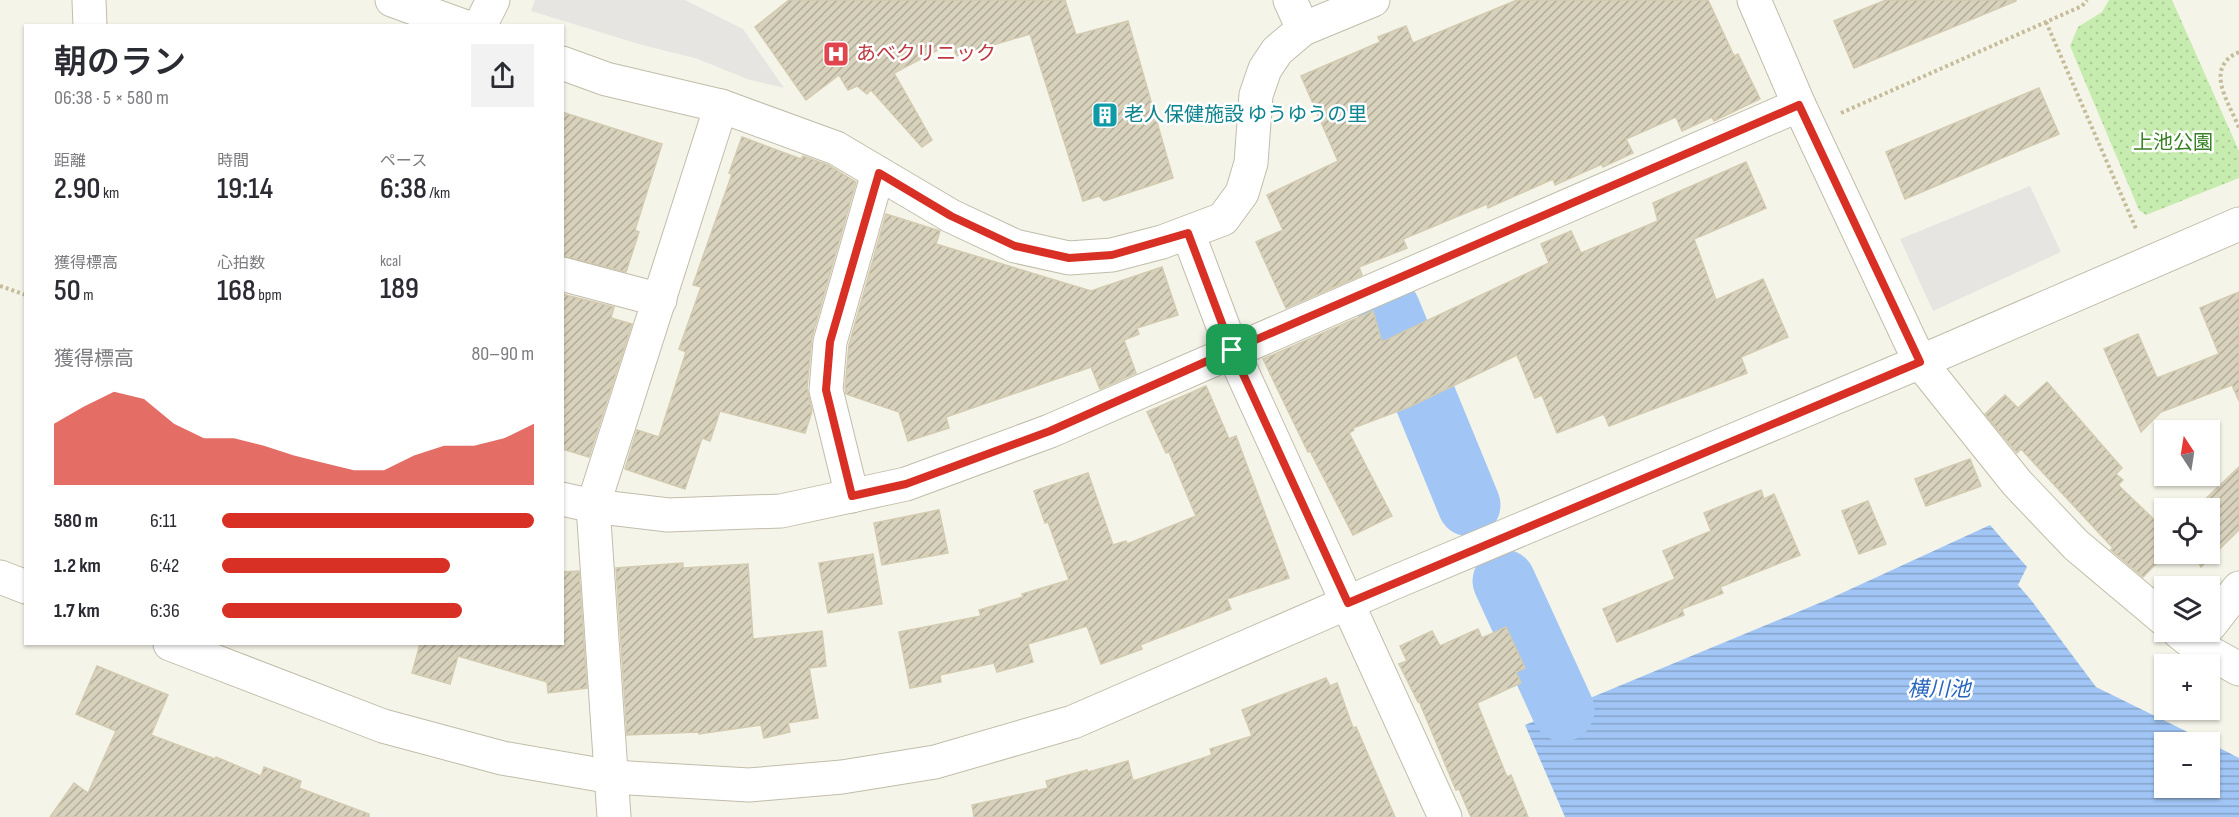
<!DOCTYPE html>
<html lang="ja">
<head>
<meta charset="utf-8">
<style>
  body { margin:0; font-family:"Sofia Sans Condensed","Noto Sans JP",sans-serif; background:#f2f2f3; color:#2b2b33; height:100vh; display:flex; flex-direction:column; font-size:22px; white-space:nowrap }
  * { box-sizing:border-box; margin:0 }
  p { font-size:20px; color:#7c7c81 }
  .icon { flex:none; width:33px; height:33px; fill:none; stroke:currentColor; stroke-width:2; stroke-linecap:round; stroke-linejoin:round }
  .map { position:relative; flex:1; overflow:hidden }
  .drawer { position:absolute; left:24px; top:24px; width:540px; height:621px; display:flex; flex-direction:column; background:#fff; border-radius:0px; box-shadow:0 2px 4px #0004 }
  .drawer>* { flex:none }
  .needle { width:39px; rotate:348deg }
  .controls { position:absolute; left:2154px; top:420px; display:grid; gap:12px }
  .controls a { display:grid; place-items:center; width:66px; height:66px; border-radius:0px; background:#fff; box-shadow:0 2px 4px #0004; font-size:30px }
  .pin { position:absolute; display:grid; place-items:center; width:51px; height:51px; color:#fff; margin:-26px; border-radius:12px; box-shadow:0 3px 9px #0006 }
  .round { display:grid; place-items:center; flex:none; width:63px; height:63px; border-radius:0px; background:#f2f2f3 }
  .summary { display:flex; align-items:center; justify-content:space-between; height:102px; padding:0 30px }
  h1 { font-size:33px; font-weight:600; line-height:45px }
  .stats { display:grid; grid-template-columns:repeat(3,1fr); gap:9px; height:102px; padding:6px 30px }
  .stats div { display:grid; align-content:center }
  .stats b { font-size:30px; font-weight:600 }
  .stats small { font-size:16px; font-weight:400 }
  .stats p { font-size:16px }
  .chart { height:168px; padding:12px 30px }
  .chart p { display:flex; justify-content:space-between }
  .chart svg { width:100%; height:108px; margin-top:6px; fill:#d93025; opacity:.7 }
  ul { padding:0 30px; list-style:none; font-size:20px }
  li { display:grid; grid-template-columns:96px 72px 1fr; align-items:center; height:45px }
  li i { height:15px; border-radius:8px; background:#d93025 }
  .map>svg:first-child { display:block }
</style>
</head>
<body>
<div class="map">
<svg width="2239" height="817" viewBox="0 0 2239 817">
  <defs>
    <pattern id="park-dots" width="8" height="8" patternUnits="userSpaceOnUse" patternTransform="scale(1.5)"><rect width="8" height="8" fill="#c7ecaf"/><path d="M2 2h.1M6 6h.1" fill="none" stroke="#accc97" stroke-width="1.8" stroke-linecap="round"/></pattern>
    <pattern id="water-rules" width="6" height="5" patternUnits="userSpaceOnUse" patternTransform="scale(1.5)"><rect width="6" height="5" fill="#a1c6f6"/><path d="M0 2.5h6" fill="none" stroke="#85a3c8"/></pattern>
    <pattern id="building-hatch" width="6" height="6" patternUnits="userSpaceOnUse" patternTransform="scale(1.5)"><rect width="6" height="6" fill="#d8d2bd"/><path d="M-1 1l2-2M0 6l6-6M5 7l2-2" fill="none" stroke="#b1ac9a"/></pattern>
  </defs>
  <rect width="100%" height="100%" fill="#f5f4e9"/>
  <path fill="url(#park-dots)" d="M2109,0H2172L2239,151V178L2146,215L2139,210L2070,46L2078,27L2102,12Z"/>
  <g fill="#e7e5e1">
    <path d="M535,0H685L743,29L784,88L747,79L698,59L642,45L531,11Z"/>
    <path d="M2030,186L2061,252L1933,311L1900,239Z"/>
  </g>
  <path fill="url(#water-rules)" d="M1990,525L2027,567L2018,585L2031,600L2096,687L2208,742H2164V788H2210V743L2239,758V817H1565L1525,725L1829,599Z"/>
  <g fill="none" stroke-linecap="round" stroke-linejoin="round">
    <g stroke="#a1c6f6" stroke-width="63">
      <path d="M1389,310L1469,505"/>
      <path d="M1504,581L1563,710"/>
    </g>
  </g>
  <g fill="url(#building-hatch)" stroke="#d3cbb0" stroke-width="1.5">
    <path d="M789,0H1065L1076,35L1128,21L1173,178L1104,201L1099,196L1083,201L1030,34L956,56L953,42L894,73L932,140L922,147L871,90L867,94L857,86L848,90L839,75L806,100L755,27Z"/>
    <path d="M1517,0H1708L1734,56L1738,54L1760,99L1714,121L1712,117L1682,131L1676,117L1626,139L1633,153L1603,167L1602,164L1555,185L1553,179L1488,208L1487,204L1403,239L1407,248L1359,267L1362,275L1286,308L1256,242L1283,230L1267,195L1338,161L1301,76L1380,42L1378,37L1406,26L1413,43Z"/>
    <path d="M1886,0H2016V1L1854,68L1834,21Z"/>
    <path d="M2039,88L2059,134L1905,199L1886,152Z"/>
    <path d="M562,112L662,144L635,230L639,232L626,272L562,256Z"/>
    <path d="M742,137L801,159L803,156L828,165L856,182L812,337L807,388L812,411L805,433L720,411L710,441L702,438L685,489L625,469L637,430L659,437L686,352L679,349L701,287L693,285L732,174L729,173Z"/>
    <path d="M1746,162L1766,208L1694,239L1716,300L1763,279L1788,337L1741,357L1747,373L1609,426L1604,414L1557,433L1542,395L1535,398L1517,355L1409,407L1353,428L1354,430L1349,433L1392,516L1353,535L1310,451L1308,452L1263,359L1373,311L1382,342L1549,263L1541,244L1571,231L1581,253L1658,221L1653,203Z"/>
    <path d="M886,214L940,231L936,244L1091,291L1162,267L1178,315L1137,328L1139,334L1124,340L1136,373L1100,389L1091,367L946,417L949,428L908,441L899,412L846,394L845,388L849,345Z"/>
    <path d="M2239,292V401L2232,385L2161,412L2141,432L2104,349L2138,334L2157,378L2219,354L2200,308Z"/>
    <path d="M562,294L614,307L611,318L632,324L589,457L562,449Z"/>
    <path d="M2047,382L2122,468L2116,474L2123,480L2118,485L2164,529L2166,554L2143,577L2111,550L2113,548L2021,449L2017,453L1985,414L2005,395L2018,408Z"/>
    <path d="M1206,386L1229,439L1236,436L1289,578L1227,599L1231,609L1140,645L1142,649L1101,664L1087,626L1028,644L1033,662L997,672L994,663L940,675L941,682L910,688L899,632L981,616L979,610L1023,597L1022,594L1069,580L1048,522L1045,523L1034,491L1088,473L1113,545L1126,541L1127,544L1196,516L1169,452L1166,453L1147,412Z"/>
    <path d="M1970,459L1981,486L1926,506L1915,479Z"/>
    <path d="M2239,467V530L2201,567L2195,554H2210V508H2196Z"/>
    <path d="M1761,490L1764,499L1774,494L1800,555L1720,587L1723,593L1682,609L1684,615L1617,642L1603,609L1675,579L1663,551L1711,531L1704,513Z"/>
    <path d="M1868,501L1886,544L1859,554L1842,511Z"/>
    <path d="M939,510L948,553L882,565L874,523Z"/>
    <path d="M873,554L882,604L828,613L819,563Z"/>
    <path d="M683,563V568L748,564L753,639L822,631L826,666L809,668L818,718L788,723L790,732L764,738L761,725L699,734L698,732L627,735L616,568Z"/>
    <path d="M579,571L587,688L548,693L547,682L458,656L450,684L412,673L420,644H562V572Z"/>
    <path d="M1506,627L1525,668L1516,672L1521,683L1477,703L1507,777L1511,775L1528,817H1471L1459,789L1456,790L1419,701L1418,702L1399,664L1407,661L1400,646L1432,631L1440,646L1478,629L1482,638Z"/>
    <path d="M97,666L168,695L151,735L215,759L216,757L261,776L264,767L301,781L299,788L369,814V817H50L74,783L88,793L116,731L76,714Z"/>
    <path d="M1326,678L1330,686L1337,683L1353,728L1356,727L1395,817H974L972,805L1048,788L1046,781L1087,770L1088,772L1128,761L1133,781L1212,755L1210,749L1252,736L1242,710Z"/>
  </g>
  <g fill="none" stroke-linecap="round" stroke-linejoin="round">
    <defs>
      <g id="minor">
        <path d="M89,0L90,26"/>
        <path d="M392,0L463,26"/>
        <path d="M1290,0L1303,29"/>
        <path d="M1754,0L1799,105L1920,362L2017,483L2076,545L2164,619"/>
        <path d="M480,26L493,0"/>
        <path d="M562,63L606,79L721,106L836,148L951,216L1015,246L1069,258L1112,255L1162,242L1223,219L1242,193L1251,163L1256,95L1265,69L1277,51L1303,29L1373,0"/>
        <path d="M1188,233L1232,350L1445,817"/>
        <path d="M562,274L660,300"/>
        <path d="M852,496L826,390L830,342L878,173"/>
        <path d="M562,499L593,506L668,515L781,511L906,484L1050,431L1799,105"/>
        <path d="M0,577L26,587"/>
        <path d="M2210,625L2239,588"/>
        <path d="M2179,632L2194,644L2239,669"/>
        <path d="M170,644L383,726L502,758L612,777L749,785L842,777L935,762L1073,722L1393,583L1920,362L2239,224"/>
        <path d="M614,817L593,506L721,106"/>
      </g>
    </defs>
    <use href="#minor" stroke="#c2bdaa" stroke-width="35"/>
    <g stroke="#c5bd9a" stroke-width="4" stroke-dasharray="3 3" stroke-linecap="butt">
      <path d="M2046,22L2137,231"/>
      <path d="M2239,52C2203,68 2229,102 2239,128"/>
      <path d="M1841,113L2082,6L2087,0"/>
      <path d="M0,286L26,295"/>
    </g>
    <use href="#minor" stroke="#fff" stroke-width="33"/>
  </g>
  <g fill="none" stroke-linecap="round" stroke-linejoin="round">
    <defs>
      <path id="route" d="M1232,350L1050,431L906,484L852,496L826,390L830,342L879,173L951,216L1015,246L1069,258L1112,255L1188,233L1232,350L1348,603L1920,362L1799,105L1232,350"/>
    </defs>
    <use href="#route" stroke="#fff" stroke-width="12"/>
    <use href="#route" stroke="#d93025" stroke-width="8"/>
  </g>
  <defs>
    <symbol id="hospital-square" viewBox="-11 -11 22 22"><rect x="-9" y="-9" width="18" height="18" rx="4" fill="#e0444e" stroke="#fff"/><path d="M-5-5h3v3.5h4V-5h3V5h-3V1.5h-4V5h-3Z" fill="#fff"/></symbol>
    <symbol id="building-square" viewBox="-11 -11 22 22"><rect x="-9" y="-9" width="18" height="18" rx="4" fill="#0f9aa8" stroke="#fff"/><path d="M-4-6H4V6H1V3H-1V6H-4ZM-2.5-4.3h1.7v1.8h-1.7ZM.8-4.3h1.7v1.8H.8ZM-2.5-1h1.7V.8h-1.7ZM.8-1h1.7V.8H.8Z" fill="#fff"/></symbol>
  </defs>
  <g fill-rule="evenodd">
    <use href="#hospital-square" x="821" y="39" width="30" height="30"/>
    <use href="#building-square" x="1090" y="100" width="30" height="30"/>
  </g>
  <g text-anchor="middle" dominant-baseline="central" stroke-width="5" stroke-linejoin="round" paint-order="stroke">
    <g font-size="20" fill="#be3a42" stroke="#fff" text-anchor="start">
      <text x="856" y="54">あべクリニック</text>
    </g>
    <g font-size="20" fill="#0d838f" stroke="#fff" text-anchor="start">
      <text x="1124" y="115">老人保健施設 ゆうゆうの里</text>
    </g>
    <g font-size="20" fill="#388124" stroke="#fff">
      <text x="2173" y="143">上池公園</text>
    </g>
    <g font-size="21" font-style="italic" fill="#2766be" stroke="#fff">
      <text x="1939" y="689">横川池</text>
    </g>
  </g>
</svg>
<div class="controls">
<a><svg class="needle" viewBox="-14 -14 28 28"><path d="M0-13l5 13h-10z" fill="#e53935"/><path d="M0 13l5-13h-10z" fill="#7c7c81"/></svg></a>
<a><svg class="icon" aria-label="locate" viewBox="0 0 24 24"><circle cx="12" cy="12" r="6"/><path d="M12 2v4M12 18v4M2 12h4M18 12h4"/></svg></a>
<a><svg class="icon" aria-label="layers" viewBox="0 0 24 24"><path d="M12 4l9 5-9 5-9-5zM3 14l9 5 9-5"/></svg></a>
<a>+</a>
<a>−</a>
</div>
<div class="pin" style="left:1232px;top:350px;background:#1e9e55"><svg class="icon" aria-label="arrive" viewBox="0 0 24 24"><path d="M6 21V4h12l-3 4 3 4H6"/></svg></div>
<section class="drawer">
<div class="summary"><div><h1>朝のラン</h1><p>06:38 · 5 × 580 m</p></div><a class="round"><svg class="icon" aria-label="share" viewBox="0 0 24 24"><path d="M12 15V3M7 8l5-5 5 5M5 13v7h14v-7"/></svg></a></div>
<div class="stats">
<div><p>距離</p><b>2.90<small> km</small></b></div>
<div><p>時間</p><b>19:14</b></div>
<div><p>ペース</p><b>6:38<small> /km</small></b></div>
</div>
<div class="stats">
<div><p>獲得標高</p><b>50<small> m</small></b></div>
<div><p>心拍数</p><b>168<small> bpm</small></b></div>
<div><p>kcal</p><b>189</b></div>
</div>
<div class="chart"><p><span>獲得標高</span>80–90 m</p>
<svg viewBox="0 0 160 44" preserveAspectRatio="none"><path d="M0 44V19L10 12L20 6L30 9L40 19L50 25L60 25L70 28L80 32L90 35L100 38L110 38L120 32L130 28L140 28L150 25L160 19V44z"/></svg>
</div>
<ul>
<li><b>580 m</b>6:11<i style="width:100%"></i></li>
<li><b>1.2 km</b>6:42<i style="width:73%"></i></li>
<li><b>1.7 km</b>6:36<i style="width:77%"></i></li>
</ul>
</section>
</div>
</body>
</html>
